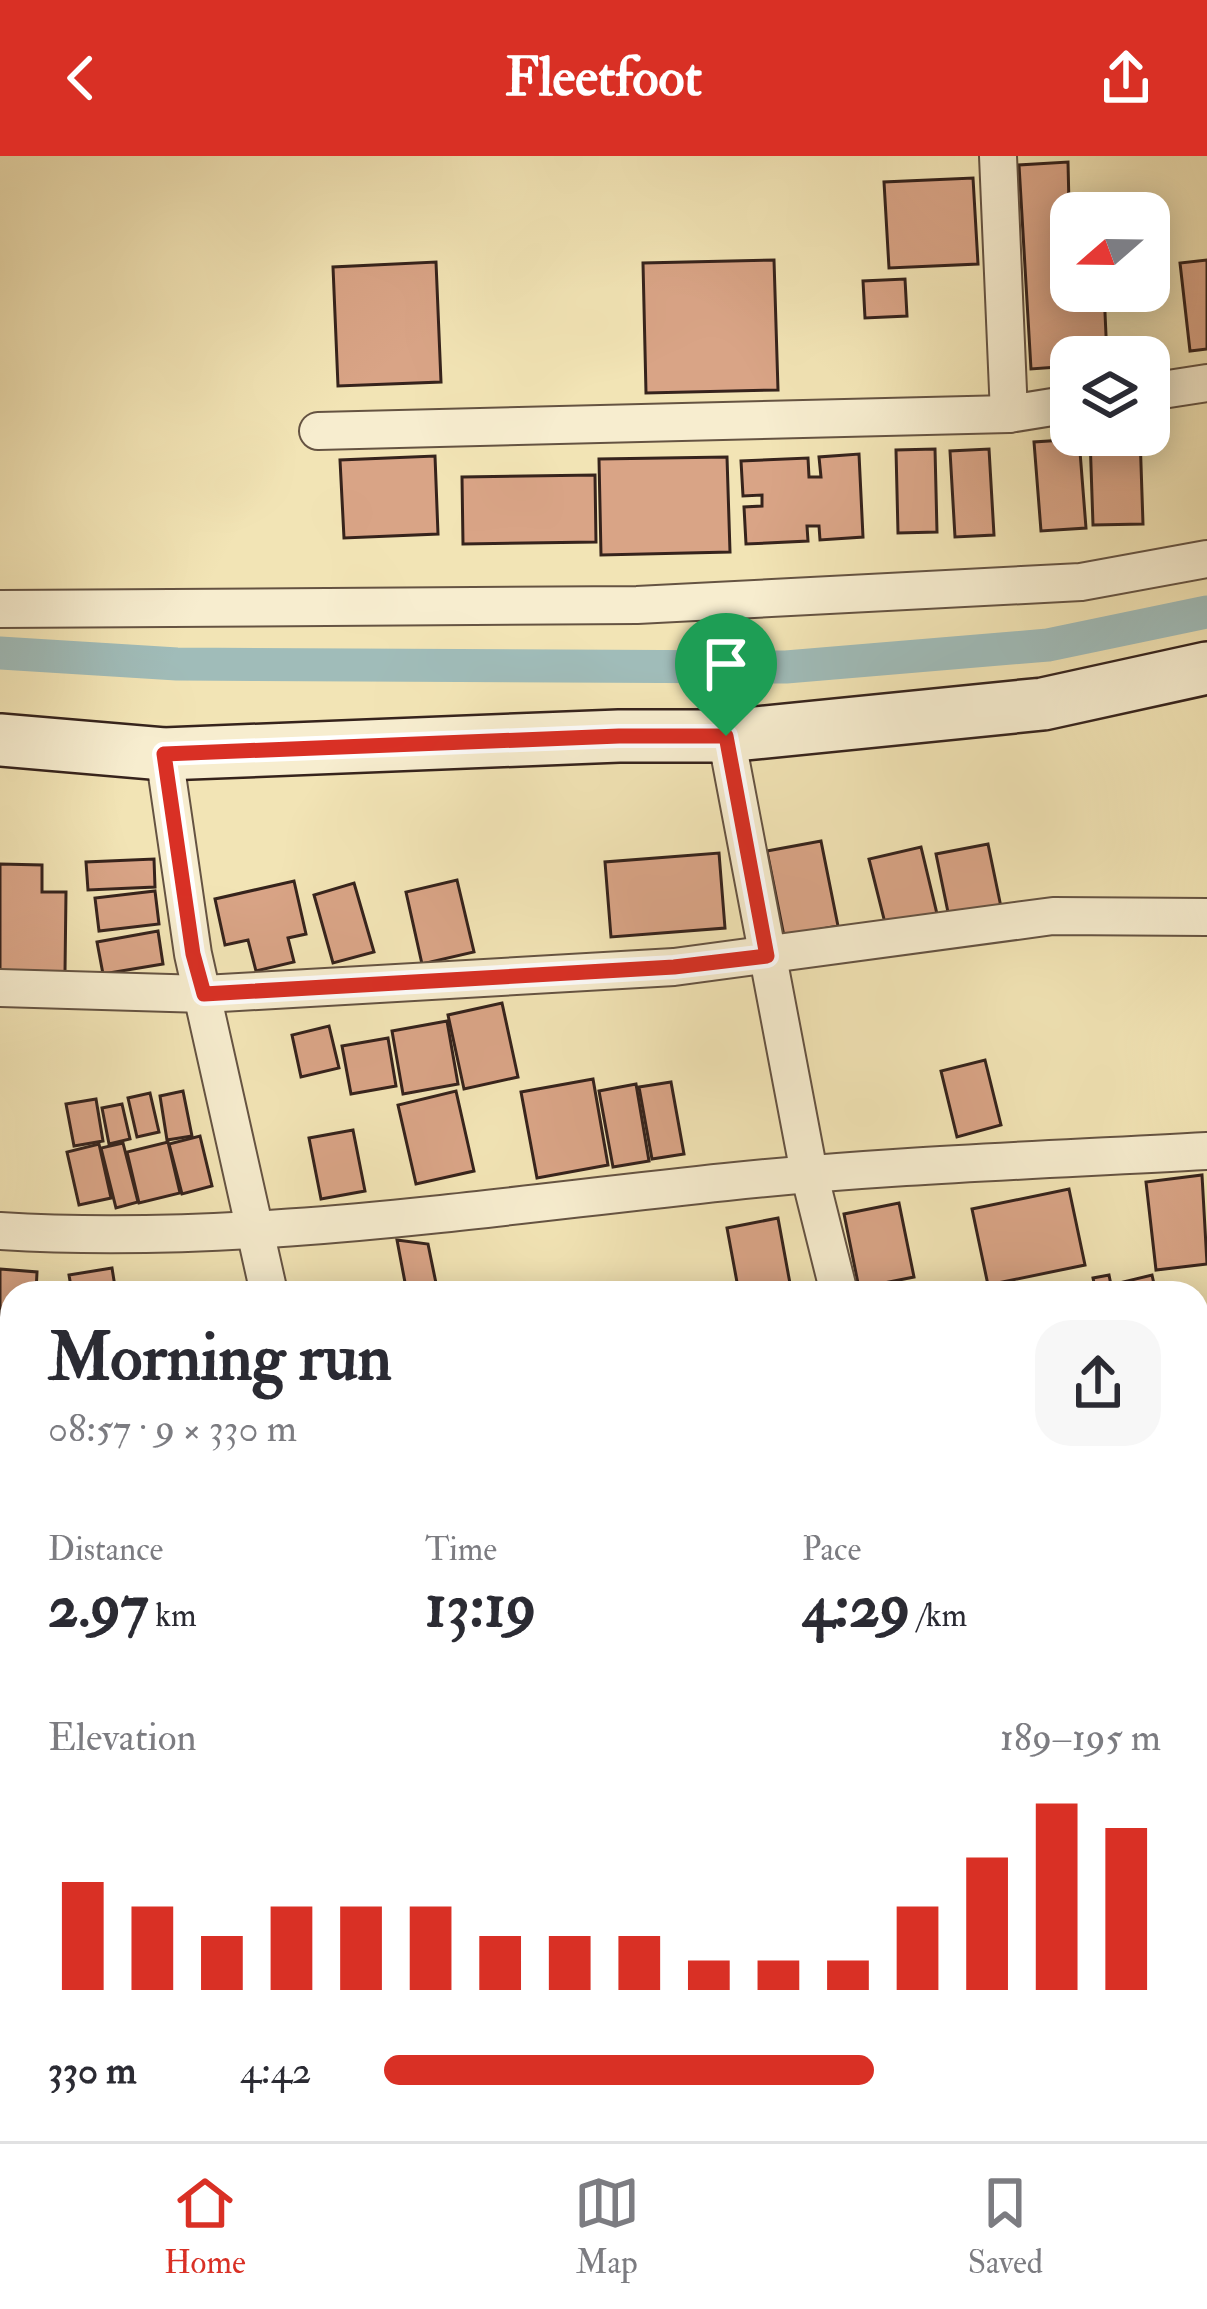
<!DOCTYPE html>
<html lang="en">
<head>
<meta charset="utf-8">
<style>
  body { margin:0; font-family:"IM FELL Double Pica",serif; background:#f7f7f7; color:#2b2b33; height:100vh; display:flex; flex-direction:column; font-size:45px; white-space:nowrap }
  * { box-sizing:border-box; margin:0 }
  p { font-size:39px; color:#7c7c81 }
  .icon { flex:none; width:66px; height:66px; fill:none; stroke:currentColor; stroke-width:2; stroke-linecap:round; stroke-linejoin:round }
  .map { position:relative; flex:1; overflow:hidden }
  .details { position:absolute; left:0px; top:1125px; width:1209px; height:861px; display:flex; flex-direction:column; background:#fff; border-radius:36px 36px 0 0; box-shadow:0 6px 30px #0003 }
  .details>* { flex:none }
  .needle { width:78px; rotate:250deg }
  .fabs { position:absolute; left:1050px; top:36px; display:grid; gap:24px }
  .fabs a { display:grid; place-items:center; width:120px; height:120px; border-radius:24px; background:#fff; box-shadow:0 6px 30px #0003; font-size:60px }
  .pin { position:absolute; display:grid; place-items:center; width:102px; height:102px; color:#fff; margin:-123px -51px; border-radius:50% 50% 50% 0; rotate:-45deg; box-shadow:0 0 12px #0007 }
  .pin .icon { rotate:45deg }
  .round { display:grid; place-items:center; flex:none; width:126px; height:126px; border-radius:36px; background:#f7f7f7 }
  .headline { display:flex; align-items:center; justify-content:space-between; height:204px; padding:0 48px }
  h1 { font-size:66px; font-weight:700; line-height:90px }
  .metrics { display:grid; grid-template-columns:repeat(3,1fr); gap:18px; height:204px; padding:12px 48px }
  .metrics div { display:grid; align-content:center }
  .metrics b { font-size:60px; font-weight:700 }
  .metrics small { font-size:33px; font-weight:400 }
  .metrics p { font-size:33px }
  .chart { height:336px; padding:24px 48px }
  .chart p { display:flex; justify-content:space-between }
  .chart svg { width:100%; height:216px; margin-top:12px; stroke:#d93025; stroke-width:6 }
  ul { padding:0 48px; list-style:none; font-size:39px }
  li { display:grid; grid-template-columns:192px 144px 1fr; align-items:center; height:90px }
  li i { height:30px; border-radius:15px; background:#d93025 }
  header { display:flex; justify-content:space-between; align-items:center; height:156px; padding:0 48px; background:#d93025; color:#fff; font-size:54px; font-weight:700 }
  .menu { display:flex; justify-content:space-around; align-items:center; height:168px; border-top:3px solid #e1e1e2; background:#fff; font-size:33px; color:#7c7c81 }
  .menu a { display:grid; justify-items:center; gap:6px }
  .menu .on { color:#d93025 }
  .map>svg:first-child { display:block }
</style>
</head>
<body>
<header><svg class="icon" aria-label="back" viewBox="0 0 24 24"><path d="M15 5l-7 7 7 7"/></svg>Fleetfoot<svg class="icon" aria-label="share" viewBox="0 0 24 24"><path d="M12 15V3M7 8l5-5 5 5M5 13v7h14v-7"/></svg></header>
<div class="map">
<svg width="1207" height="1985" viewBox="0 0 1207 1985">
  <rect width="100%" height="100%" fill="#f2e4b5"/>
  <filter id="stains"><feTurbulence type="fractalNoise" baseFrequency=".00167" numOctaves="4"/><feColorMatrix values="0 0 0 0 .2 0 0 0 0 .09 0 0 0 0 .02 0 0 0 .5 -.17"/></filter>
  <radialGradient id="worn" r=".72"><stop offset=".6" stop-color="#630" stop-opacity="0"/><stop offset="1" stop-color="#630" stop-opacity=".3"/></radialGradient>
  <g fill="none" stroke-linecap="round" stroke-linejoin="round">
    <path stroke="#a0bcb9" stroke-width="33" d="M0,497L177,508L786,511L1048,489L1207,456"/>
  </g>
  <g fill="#d9a486" stroke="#36231c" stroke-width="3">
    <path d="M1068,6L1071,135H1104L1107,201H1071V210L1031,213L1019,9Z"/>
    <path d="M973,22L978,108L889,112L884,26Z"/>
    <path d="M774,104L778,234L646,237L643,107Z"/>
    <path d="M1207,104V193L1190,195L1180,107Z"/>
    <path d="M436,106L441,226L338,230L333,111Z"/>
    <path d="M905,123L907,160L865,162L863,125Z"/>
    <path d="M1140,279L1143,368L1093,369L1090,281Z"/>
    <path d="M1079,283L1086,372L1041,375L1034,286Z"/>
    <path d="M935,293L937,376L898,377L896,294Z"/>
    <path d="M989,293L994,379L955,381L950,295Z"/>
    <path d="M859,298L863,381L820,384L819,370H807L808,385L746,388L744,351L762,350V339L743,340L741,305L808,302L809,321H821L819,301Z"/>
    <path d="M435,300L438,378L344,382L340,304Z"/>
    <path d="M727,301L730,396L601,399L599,303Z"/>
    <path d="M595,319L596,386L463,388L462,321Z"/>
    <path d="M821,685L838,770L784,780L767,695Z"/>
    <path d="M988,688L1001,751L949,761L936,698Z"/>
    <path d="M921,691L937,758L886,771L869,703Z"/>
    <path d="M719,697L725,772L611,781L605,706Z"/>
    <path d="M154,703L155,731L88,734L86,706Z"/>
    <path d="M0,708L42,709V736H66L65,816L0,815Z"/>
    <path d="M457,724L474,796L422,808L406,736Z"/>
    <path d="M294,725L306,778L288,782L294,806L256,815L248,784L225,789L215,743Z"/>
    <path d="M354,727L374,796L333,807L314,739Z"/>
    <path d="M155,735L159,768L99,775L95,742Z"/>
    <path d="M158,775L163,808L103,818L97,786Z"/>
    <path d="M502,847L518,921L464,933L448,859Z"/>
    <path d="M447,865L458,928L403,938L392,875Z"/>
    <path d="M329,870L339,912L301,921L292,879Z"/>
    <path d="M388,882L396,930L351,938L342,890Z"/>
    <path d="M985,904L1001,969L957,981L941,915Z"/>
    <path d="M593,923L608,1009L537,1022L521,936Z"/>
    <path d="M671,926L684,998L652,1003L639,931Z"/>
    <path d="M636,928L649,1005L613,1011L599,935Z"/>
    <path d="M183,935L192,980L167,984L160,940Z"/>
    <path d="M456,935L474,1015L416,1028L398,949Z"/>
    <path d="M150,937L159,976L137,981L128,942Z"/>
    <path d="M96,943L103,985L74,990L66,948Z"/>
    <path d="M122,948L130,983L109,988L102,952Z"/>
    <path d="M353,974L365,1035L321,1043L309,982Z"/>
    <path d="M200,980L212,1030L182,1038L169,988Z"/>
    <path d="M168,986L180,1037L139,1047L127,996Z"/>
    <path d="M123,987L138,1046L116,1052L101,992Z"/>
    <path d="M99,988L111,1042L79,1049L67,996Z"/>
    <path d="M1202,1019L1207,1108L1156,1114L1146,1026Z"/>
    <path d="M1069,1033L1085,1109L988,1129L972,1053Z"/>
    <path d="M899,1047L914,1121L859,1132L844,1058Z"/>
    <path d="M778,1062L791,1133L739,1137L727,1072Z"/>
    <path d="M397,1084L428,1088L438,1137H407Z"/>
    <path d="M112,1112L116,1137H72L69,1119Z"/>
    <path d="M0,1113L37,1116L36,1137H12V1176H0Z"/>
    <path d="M1109,1119L1111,1129L1152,1119L1156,1137H1096L1093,1122Z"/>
    <path d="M1197,1333H1207V1375L1197,1376Z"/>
    <rect x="1197" y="1398" width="10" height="53"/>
    <path d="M1197,1461L1207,1462V1506H1197Z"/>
    <path d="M196,1974H256L255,1985H195Z"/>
    <path d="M552,1974H623L622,1985H551Z"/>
  </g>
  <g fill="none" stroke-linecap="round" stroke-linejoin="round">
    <defs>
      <g id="street">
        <path d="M998,0L1009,258L1071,248"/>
        <path d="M1149,236L1207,227"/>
        <path d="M318,275L1009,258"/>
        <path d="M0,453L637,449L1081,426L1207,403"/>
        <path d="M726,580L809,1017L839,1137"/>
        <path d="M164,598L193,798L269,1137"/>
        <path d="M0,832L204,838L674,811L1053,760L1207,761"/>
        <path d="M0,1075C242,1090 485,1051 726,1026C885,1009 1047,1004 1207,995"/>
        <path d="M1197,1218L1203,1217"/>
        <path d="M1197,1527H1205"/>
        <path d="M274,1985L275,1974"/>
      </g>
      <path id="secondary" d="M0,584L164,598L619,580H726L1043,548L1207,512"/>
    </defs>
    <use href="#street" stroke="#655342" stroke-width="40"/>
    <use href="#secondary" stroke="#36231c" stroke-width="56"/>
    <use href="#street" stroke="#f7edcf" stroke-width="36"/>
    <use href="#secondary" stroke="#f7edcf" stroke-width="51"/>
  </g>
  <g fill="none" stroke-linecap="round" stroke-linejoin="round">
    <defs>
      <path id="route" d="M619,580H726L767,800L674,811L204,838L193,798L164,598Z"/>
    </defs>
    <use href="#route" stroke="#fff" stroke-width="24"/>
    <use href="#route" stroke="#d93025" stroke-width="15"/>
  </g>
  <rect width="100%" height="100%" filter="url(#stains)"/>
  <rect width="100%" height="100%" fill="url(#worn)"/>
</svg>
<div class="fabs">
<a><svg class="needle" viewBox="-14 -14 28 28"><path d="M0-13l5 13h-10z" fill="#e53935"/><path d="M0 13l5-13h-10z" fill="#7c7c81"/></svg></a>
<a><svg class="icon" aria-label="layers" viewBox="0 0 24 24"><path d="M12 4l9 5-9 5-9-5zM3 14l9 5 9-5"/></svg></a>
</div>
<div class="pin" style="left:726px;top:580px;background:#1e9e55"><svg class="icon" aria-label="arrive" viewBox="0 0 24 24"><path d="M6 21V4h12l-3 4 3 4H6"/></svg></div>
<section class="details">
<div class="headline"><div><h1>Morning run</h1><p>08:57 · 9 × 330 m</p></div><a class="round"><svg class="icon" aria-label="share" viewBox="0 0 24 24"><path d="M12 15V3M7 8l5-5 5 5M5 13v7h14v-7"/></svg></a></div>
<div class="metrics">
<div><p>Distance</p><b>2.97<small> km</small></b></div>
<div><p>Time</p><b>13:19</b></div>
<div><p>Pace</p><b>4:29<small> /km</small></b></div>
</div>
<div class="chart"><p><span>Elevation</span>189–195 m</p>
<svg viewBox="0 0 160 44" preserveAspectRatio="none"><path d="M5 44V22M15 44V27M25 44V33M35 44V27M45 44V27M55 44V27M65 44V33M75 44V33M85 44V33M95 44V38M105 44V38M115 44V38M125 44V27M135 44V17M145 44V6M155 44V11"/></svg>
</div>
<ul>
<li><b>330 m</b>4:42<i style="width:63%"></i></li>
</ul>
</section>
</div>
<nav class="menu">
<a class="on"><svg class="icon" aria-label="home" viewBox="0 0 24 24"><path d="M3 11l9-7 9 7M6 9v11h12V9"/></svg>Home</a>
<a><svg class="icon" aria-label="map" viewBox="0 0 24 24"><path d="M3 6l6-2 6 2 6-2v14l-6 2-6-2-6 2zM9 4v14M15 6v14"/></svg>Map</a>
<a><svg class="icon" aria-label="saved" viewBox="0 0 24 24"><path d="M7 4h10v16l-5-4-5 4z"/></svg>Saved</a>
</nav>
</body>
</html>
